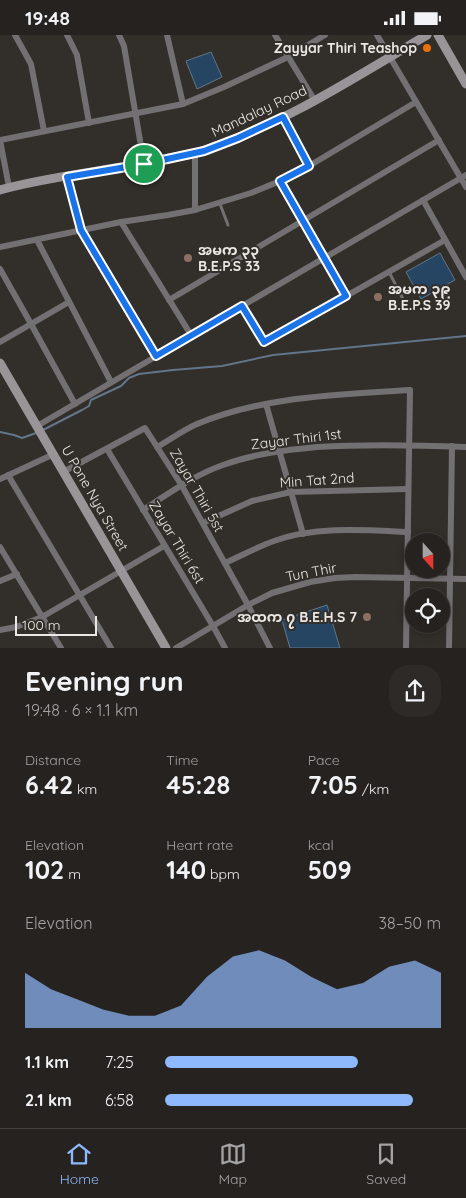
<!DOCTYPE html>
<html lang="en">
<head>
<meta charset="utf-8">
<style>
  body { margin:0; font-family:Quicksand,"Noto Sans Myanmar",sans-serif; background:#2e2a28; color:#f1f3f6; height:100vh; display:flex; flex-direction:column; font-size:19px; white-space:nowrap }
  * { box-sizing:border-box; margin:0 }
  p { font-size:16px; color:#a4a4a4 }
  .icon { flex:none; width:28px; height:28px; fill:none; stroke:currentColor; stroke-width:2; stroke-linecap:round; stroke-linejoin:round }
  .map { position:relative; height:613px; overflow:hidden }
  .details { display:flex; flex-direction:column; background:#26221f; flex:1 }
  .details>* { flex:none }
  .needle { width:32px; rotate:159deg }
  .tools { position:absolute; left:405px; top:498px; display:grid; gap:10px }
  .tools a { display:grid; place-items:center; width:45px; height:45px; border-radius:50%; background:#26221f; box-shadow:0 2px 8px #0003,0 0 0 1px #423f3d; font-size:25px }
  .scale { position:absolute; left:15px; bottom:12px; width:82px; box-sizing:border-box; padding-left:5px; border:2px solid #eae7e4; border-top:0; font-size:14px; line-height:18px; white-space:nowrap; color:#eae7e4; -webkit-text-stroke:4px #322e29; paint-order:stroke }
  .pin { position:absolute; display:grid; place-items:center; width:42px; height:42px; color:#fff; margin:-21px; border:2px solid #fff; border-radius:50%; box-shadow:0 1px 5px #0007 }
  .round { display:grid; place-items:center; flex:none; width:52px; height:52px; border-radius:20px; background:#2e2a28 }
  .head { display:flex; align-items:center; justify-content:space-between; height:85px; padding:0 25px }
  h1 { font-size:28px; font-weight:700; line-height:38px }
  .figures { display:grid; grid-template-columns:repeat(3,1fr); gap:8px; height:85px; padding:5px 25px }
  .figures div { display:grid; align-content:center }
  .figures b { font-size:25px; font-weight:700 }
  .figures small { font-size:14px; font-weight:400 }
  .figures p { font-size:14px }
  .chart { height:140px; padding:10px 25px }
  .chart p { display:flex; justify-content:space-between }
  .chart svg { width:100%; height:90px; margin-top:5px; fill:#8eb9fd; opacity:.7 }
  ul { padding:0 25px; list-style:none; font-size:16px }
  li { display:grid; grid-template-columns:80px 60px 1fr; align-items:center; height:38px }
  li i { height:12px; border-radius:6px; background:#8eb9fd }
  .status { display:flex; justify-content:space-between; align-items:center; height:35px; padding:0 25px; background:#26221f; direction:ltr }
  .status svg { height:14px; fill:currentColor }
  .tab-bar { display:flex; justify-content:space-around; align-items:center; height:70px; border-top:1px solid #423f3d; background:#26221f; font-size:14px; color:#a4a4a4 }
  .tab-bar a { display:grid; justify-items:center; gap:2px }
  .tab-bar .selected { color:#8eb9fd }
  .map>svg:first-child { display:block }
</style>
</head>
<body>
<div class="status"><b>19:48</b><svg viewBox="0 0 49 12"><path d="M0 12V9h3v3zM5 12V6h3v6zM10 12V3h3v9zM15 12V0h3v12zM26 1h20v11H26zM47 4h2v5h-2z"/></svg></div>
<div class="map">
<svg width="466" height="613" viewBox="0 0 466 613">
  <rect width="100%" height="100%" fill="#322e29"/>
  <g fill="#264563" stroke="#61768a">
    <path d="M211,17L222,42L197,54L186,26Z"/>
    <path d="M440,218L455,245L421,264L406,237Z"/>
    <path d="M327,570L340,613H290L282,585Z"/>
  </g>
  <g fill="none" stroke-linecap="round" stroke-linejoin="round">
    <g stroke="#61768a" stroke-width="2">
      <path d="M43,395L82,375L89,371L91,365L121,351L129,343L139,339L173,335L222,331L273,320L466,301"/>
      <path d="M0,397L14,400L22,403L36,398"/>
    </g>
    <g stroke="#727072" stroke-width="3">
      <path d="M220,169L228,190"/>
      <path d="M389,237L403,264"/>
    </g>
    <g stroke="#727072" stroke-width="6">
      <path d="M15,0L31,29L44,96"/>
      <path d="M67,0L77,20L89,88"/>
      <path d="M119,0L124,11L144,129"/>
      <path d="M167,0L183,69"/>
      <path d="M275,0L315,66"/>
      <path d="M377,0L466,152"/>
      <path d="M283,82L309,131"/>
      <path d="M0,105L183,69L224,52L288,22L325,0"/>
      <path d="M0,105L9,152"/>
      <path d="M195,118V175"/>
      <path d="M67,142L81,195L156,321"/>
      <path d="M280,146L346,261"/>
      <path d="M423,165L466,242"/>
      <path d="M121,187L191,300"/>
      <path d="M37,205L111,347"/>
      <path d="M0,212L121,187L168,180L195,175L251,158L280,146L309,131L416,67"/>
      <path d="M0,234L31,289L75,369"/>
      <path d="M169,265L439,105"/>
      <path d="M242,271L262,306L265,307L445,205"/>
      <path d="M0,307L69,267"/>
      <path d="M266,369L303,499"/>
      <path d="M37,391L466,140"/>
      <path d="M157,412C170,405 183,395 197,389C264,361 338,360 410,355L406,613"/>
      <path d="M107,414L213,591L225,613"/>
      <path d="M63,437L145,393L182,451L248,570L270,613"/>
      <path d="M8,440L111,613"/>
      <path d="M0,444L54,419"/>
      <path d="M143,475C168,459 194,440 223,430C253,419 285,415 317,412C366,409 416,410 466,412"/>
      <path d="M203,488L252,466L291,457L408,454"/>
      <path d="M0,512L61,613"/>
      <path d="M225,528C241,521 257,512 274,506C316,491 364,495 408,497"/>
      <path d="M0,546L17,539"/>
      <path d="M0,595L16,592L42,582L164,511"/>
      <path d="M176,613L248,570L272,558L310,547L335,543L355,542L466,544"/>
      <path d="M449,613L452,411"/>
    </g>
    <g stroke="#989498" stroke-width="9">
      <path d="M438,0L466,49"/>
      <path d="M0,155C54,140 110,136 164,124C178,122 192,120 205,115C284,89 355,42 427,0"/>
      <path d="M0,328L166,613"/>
    </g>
  </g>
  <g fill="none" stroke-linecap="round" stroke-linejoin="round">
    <defs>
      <path id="route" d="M283,82L309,131L280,146L346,261L264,307L242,271L156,321L81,195L67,142L144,129L204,116L238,103Z"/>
    </defs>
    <use href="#route" stroke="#fff" stroke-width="10"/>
    <use href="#route" stroke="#1a73e8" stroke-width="6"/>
  </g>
  <circle fill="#e8710a" stroke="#322e29" stroke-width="2" cx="427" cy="13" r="5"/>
  <g fill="#8d6e63" stroke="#322e29" stroke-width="2">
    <circle cx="188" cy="223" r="5"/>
    <circle cx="378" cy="262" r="5"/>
    <circle cx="367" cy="582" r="5"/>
  </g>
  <g text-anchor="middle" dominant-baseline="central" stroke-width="4" stroke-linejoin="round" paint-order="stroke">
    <g font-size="14" font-weight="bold" fill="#eae7e4" stroke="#322e29" text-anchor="end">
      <text x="417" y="13">Zayyar Thiri Teashop</text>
      <text x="198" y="215" text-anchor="start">အမက ၃၃<tspan x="198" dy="16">B.E.P.S 33</tspan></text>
      <text x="388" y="254" text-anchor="start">အမက ၃၉<tspan x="388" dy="16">B.E.P.S 39</tspan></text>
      <text x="357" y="582">အထက ၇ B.E.H.S 7</text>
    </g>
    <g font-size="14" fill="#eae7e4" stroke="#322e29">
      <text transform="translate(259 76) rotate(-25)">Mandalay Road</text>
      <text transform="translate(296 404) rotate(-7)">Zayar Thiri 1st</text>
      <text transform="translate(317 445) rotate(-4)">Min Tat 2nd</text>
      <text transform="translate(197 455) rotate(60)">Zayar Thiri 5st</text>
      <text transform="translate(95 463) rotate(60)">U Pone Nya Street</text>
      <text transform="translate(177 507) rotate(59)">Zayar Thiri 6st</text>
      <text transform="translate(311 537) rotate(-11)">Tun Thir</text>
    </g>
  </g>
</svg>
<div class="tools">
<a><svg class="needle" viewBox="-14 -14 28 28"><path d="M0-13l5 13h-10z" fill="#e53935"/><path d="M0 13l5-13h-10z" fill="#a4a4a4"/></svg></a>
<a><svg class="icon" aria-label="locate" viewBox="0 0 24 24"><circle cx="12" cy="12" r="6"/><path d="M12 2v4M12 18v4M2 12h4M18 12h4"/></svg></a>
</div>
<div class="scale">100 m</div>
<div class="pin" style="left:144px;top:129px;background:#1e9e55"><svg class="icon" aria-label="arrive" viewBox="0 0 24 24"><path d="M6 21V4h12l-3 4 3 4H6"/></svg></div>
</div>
<section class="details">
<div class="head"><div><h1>Evening run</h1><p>19:48 · 6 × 1.1 km</p></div><a class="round"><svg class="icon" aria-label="share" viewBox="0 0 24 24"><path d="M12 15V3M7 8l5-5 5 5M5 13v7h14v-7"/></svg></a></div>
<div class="figures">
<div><p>Distance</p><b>6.42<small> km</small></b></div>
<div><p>Time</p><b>45:28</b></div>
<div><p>Pace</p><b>7:05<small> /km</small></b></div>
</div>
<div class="figures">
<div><p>Elevation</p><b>102<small> m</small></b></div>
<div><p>Heart rate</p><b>140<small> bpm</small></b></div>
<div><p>kcal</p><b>509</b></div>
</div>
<div class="chart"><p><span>Elevation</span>38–50 m</p>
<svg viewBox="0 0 160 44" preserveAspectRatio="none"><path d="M0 44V17L10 25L20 30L30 35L40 38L50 38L60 33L70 19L80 9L90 6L100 11L110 19L120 25L130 22L140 14L150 11L160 17V44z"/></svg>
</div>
<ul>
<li><b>1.1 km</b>7:25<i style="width:70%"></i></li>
<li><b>2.1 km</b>6:58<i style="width:90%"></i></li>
</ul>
</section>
<nav class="tab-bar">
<a class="selected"><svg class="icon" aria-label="home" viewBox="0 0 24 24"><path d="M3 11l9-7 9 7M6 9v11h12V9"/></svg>Home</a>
<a><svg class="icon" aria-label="map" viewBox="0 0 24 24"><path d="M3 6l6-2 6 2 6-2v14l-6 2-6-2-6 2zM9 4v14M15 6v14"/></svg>Map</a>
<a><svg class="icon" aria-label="saved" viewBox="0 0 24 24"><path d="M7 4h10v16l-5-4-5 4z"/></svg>Saved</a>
</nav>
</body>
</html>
